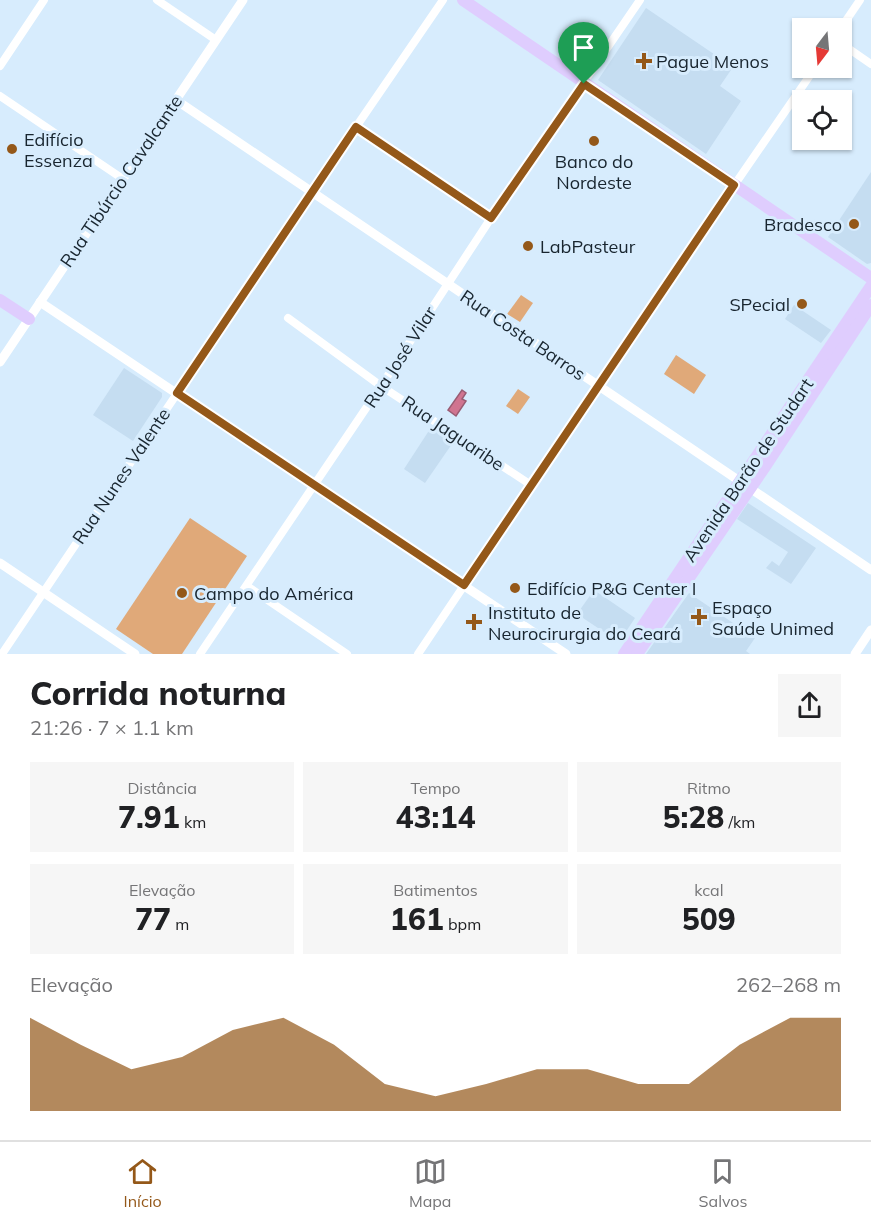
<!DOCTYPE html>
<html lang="pt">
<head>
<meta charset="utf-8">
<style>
  body { margin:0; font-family:Mulish,sans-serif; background:#f6f6f6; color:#202124; height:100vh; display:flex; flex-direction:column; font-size:22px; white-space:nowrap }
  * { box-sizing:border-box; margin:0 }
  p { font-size:20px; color:#757577 }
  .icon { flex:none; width:33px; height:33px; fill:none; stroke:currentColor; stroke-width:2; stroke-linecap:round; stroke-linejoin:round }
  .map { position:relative; height:654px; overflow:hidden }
  .panel { display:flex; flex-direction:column; background:#fff; flex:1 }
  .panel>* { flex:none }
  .needle { width:39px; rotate:196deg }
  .buttons { position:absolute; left:792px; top:18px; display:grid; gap:12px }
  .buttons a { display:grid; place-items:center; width:60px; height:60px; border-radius:0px; background:#fff; box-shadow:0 2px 4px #0004; font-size:30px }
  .pin { position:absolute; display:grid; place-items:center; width:51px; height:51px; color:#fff; margin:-62px -26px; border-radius:50% 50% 50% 0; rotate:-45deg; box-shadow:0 0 6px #0007 }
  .pin .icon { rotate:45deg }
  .round { display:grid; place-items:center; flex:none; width:63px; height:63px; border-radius:0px; background:#f6f6f6 }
  .overview { display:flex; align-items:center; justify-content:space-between; height:102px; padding:0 30px }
  h1 { font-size:33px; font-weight:800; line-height:45px }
  .figures { display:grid; grid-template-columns:repeat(3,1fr); gap:9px; height:102px; padding:6px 30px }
  .figures div { display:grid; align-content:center; border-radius:0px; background:#f6f6f6; text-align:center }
  .figures b { font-size:30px; font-weight:800 }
  .figures small { font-size:16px; font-weight:400 }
  .figures p { font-size:16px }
  .chart { height:168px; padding:12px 30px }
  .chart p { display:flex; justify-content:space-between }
  .chart svg { width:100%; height:108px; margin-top:6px; fill:#945819; opacity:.7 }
  .tabs { display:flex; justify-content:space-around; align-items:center; height:84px; border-top:2px solid #e0e0e0; background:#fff; font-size:16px; color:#757577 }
  .tabs a { display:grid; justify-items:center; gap:3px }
  .tabs .current { color:#945819 }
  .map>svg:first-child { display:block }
</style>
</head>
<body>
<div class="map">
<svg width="871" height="654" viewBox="0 0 871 654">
  <rect width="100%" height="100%" fill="#d7ecfd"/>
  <g fill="#c5ddf1">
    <path d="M646,8L733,67L720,86L741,101L706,154L598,80Z"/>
    <path d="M871,172V263L867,264L828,237Z"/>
    <path d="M794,305L831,330L821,343L785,319Z"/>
    <path d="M124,368L162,393V397L133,441L93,415Z"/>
    <path d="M432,426L454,441L425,483L404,469Z"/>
    <path d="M748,503L816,548L791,584L766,568L772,561L779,566L788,552L737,519Z"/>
    <path d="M594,590L635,618L619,642L577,614Z"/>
    <path d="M689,593L755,638L746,651L750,654H646Z"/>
  </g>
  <g fill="#e0a979">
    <path d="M521,295L533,303L520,322L507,314Z"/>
    <path d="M676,355L706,375L694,394L664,374Z"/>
    <path d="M518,389L530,397L518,414L506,406Z"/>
    <path d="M190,518L247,556L182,654H153L116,629Z"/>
  </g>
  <path fill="#d07490" stroke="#995c73" stroke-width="1.5" d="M462,390L466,393L462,399L466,401L456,416L448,410Z"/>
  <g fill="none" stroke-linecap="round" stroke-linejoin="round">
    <g stroke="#fff" stroke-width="8">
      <path d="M157,0L216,40"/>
      <path d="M841,28L860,0"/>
      <path d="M842,44L871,64"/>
      <path d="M0,66L44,0"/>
      <path d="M0,96L123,179"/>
      <path d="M356,127L491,218"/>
      <path d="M288,318L381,386L531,485"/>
      <path d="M247,586L347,654"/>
      <path d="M2,654L356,127L443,0"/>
      <path d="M200,654L381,386L491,218L640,0"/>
      <path d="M418,654L691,248L815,68"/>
    </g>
    <g stroke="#fff" stroke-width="9">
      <path d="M176,100L871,570"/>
      <path d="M40,302L566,654"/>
      <path d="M0,362L243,0"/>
      <path d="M0,563L135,654"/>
      <path d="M855,654L871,630"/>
    </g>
    <g stroke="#dfcdfe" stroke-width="12">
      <path d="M463,0L871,278"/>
      <path d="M0,300L29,319"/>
      <path d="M624,654L871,286"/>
      <path d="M637,654L764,468L871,305"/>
    </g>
  </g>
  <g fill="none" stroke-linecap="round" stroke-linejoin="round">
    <defs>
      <path id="route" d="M584,84L734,185L464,585L177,393L356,127L491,218Z"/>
    </defs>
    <use href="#route" stroke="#fff" stroke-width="12"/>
    <use href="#route" stroke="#945819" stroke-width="8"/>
  </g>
  <g fill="#945819" stroke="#d7ecfd" stroke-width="2">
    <path d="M641 52h6v6h6v6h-6v6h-6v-6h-6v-6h6z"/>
    <circle cx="594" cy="141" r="6"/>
    <circle cx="12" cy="149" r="6"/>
    <circle cx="854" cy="224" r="6"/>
    <circle cx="528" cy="246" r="6"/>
    <circle cx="802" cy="304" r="6"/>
    <circle cx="515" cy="588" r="6"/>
    <circle cx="182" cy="593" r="6"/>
    <path d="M696 608h6v6h6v6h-6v6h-6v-6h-6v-6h6z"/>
    <path d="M471 613h6v6h6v6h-6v6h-6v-6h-6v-6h6z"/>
  </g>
  <g text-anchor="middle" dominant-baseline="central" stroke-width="6" stroke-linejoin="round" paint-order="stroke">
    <g font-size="18" fill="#18252f" stroke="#d7ecfd" text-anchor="start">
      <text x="656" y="61">Pague Menos</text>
      <text x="24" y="139">Edifício<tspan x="24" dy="21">Essenza</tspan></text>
      <text x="594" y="161" text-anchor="middle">Banco do<tspan x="594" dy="21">Nordeste</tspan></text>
      <text x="842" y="224" text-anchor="end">Bradesco</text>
      <text x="540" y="246">LabPasteur</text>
      <text x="790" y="304" text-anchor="end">SPecial</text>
      <text x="527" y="588">Edifício P&amp;G Center I</text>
      <text x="194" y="593">Campo do América</text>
      <text x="712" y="607">Espaço<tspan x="712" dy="21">Saúde Unimed</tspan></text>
      <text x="488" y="612">Instituto de<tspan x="488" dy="21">Neurocirurgia do Ceará</tspan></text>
    </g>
    <g font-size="18" fill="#18252f" stroke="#d7ecfd">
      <text transform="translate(121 181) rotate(-56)">Rua Tibúrcio Cavalcante</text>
      <text transform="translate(523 335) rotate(34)">Rua Costa Barros</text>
      <text transform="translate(400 357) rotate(-57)">Rua José Vilar</text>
      <text transform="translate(453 433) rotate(34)">Rua Jaguaribe</text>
      <text transform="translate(748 470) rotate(-56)">Avenida Barão de Studart</text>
      <text transform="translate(121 476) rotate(-56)">Rua Nunes Valente</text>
    </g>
  </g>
</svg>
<div class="buttons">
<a><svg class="needle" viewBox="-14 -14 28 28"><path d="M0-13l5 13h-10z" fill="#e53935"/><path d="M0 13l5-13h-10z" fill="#757577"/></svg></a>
<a><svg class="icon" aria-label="locate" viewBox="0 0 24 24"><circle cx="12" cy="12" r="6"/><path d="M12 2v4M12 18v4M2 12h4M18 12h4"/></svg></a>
</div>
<div class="pin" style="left:584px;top:84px;background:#1e9e55"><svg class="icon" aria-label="arrive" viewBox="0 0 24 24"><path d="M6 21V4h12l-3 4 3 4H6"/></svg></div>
</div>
<section class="panel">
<div class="overview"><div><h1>Corrida noturna</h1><p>21:26 · 7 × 1.1 km</p></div><a class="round"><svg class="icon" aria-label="share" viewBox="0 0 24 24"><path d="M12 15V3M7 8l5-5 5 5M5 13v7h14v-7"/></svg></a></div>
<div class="figures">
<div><p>Distância</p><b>7.91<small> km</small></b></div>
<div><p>Tempo</p><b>43:14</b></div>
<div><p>Ritmo</p><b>5:28<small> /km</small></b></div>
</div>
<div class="figures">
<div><p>Elevação</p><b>77<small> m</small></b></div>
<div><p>Batimentos</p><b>161<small> bpm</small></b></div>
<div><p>kcal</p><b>509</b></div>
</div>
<div class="chart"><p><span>Elevação</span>262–268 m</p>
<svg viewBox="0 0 160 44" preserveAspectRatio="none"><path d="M0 44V6L10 17L20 27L30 22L40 11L50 6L60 17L70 33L80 38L90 33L100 27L110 27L120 33L130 33L140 17L150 6L160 6V44z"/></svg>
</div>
</section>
<nav class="tabs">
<a class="current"><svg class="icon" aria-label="home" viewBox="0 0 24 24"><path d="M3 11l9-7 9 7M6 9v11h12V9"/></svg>Início</a>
<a><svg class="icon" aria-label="map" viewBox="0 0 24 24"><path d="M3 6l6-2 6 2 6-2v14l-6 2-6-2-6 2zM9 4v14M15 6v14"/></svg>Mapa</a>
<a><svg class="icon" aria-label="saved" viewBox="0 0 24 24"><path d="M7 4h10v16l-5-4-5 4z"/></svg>Salvos</a>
</nav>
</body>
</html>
